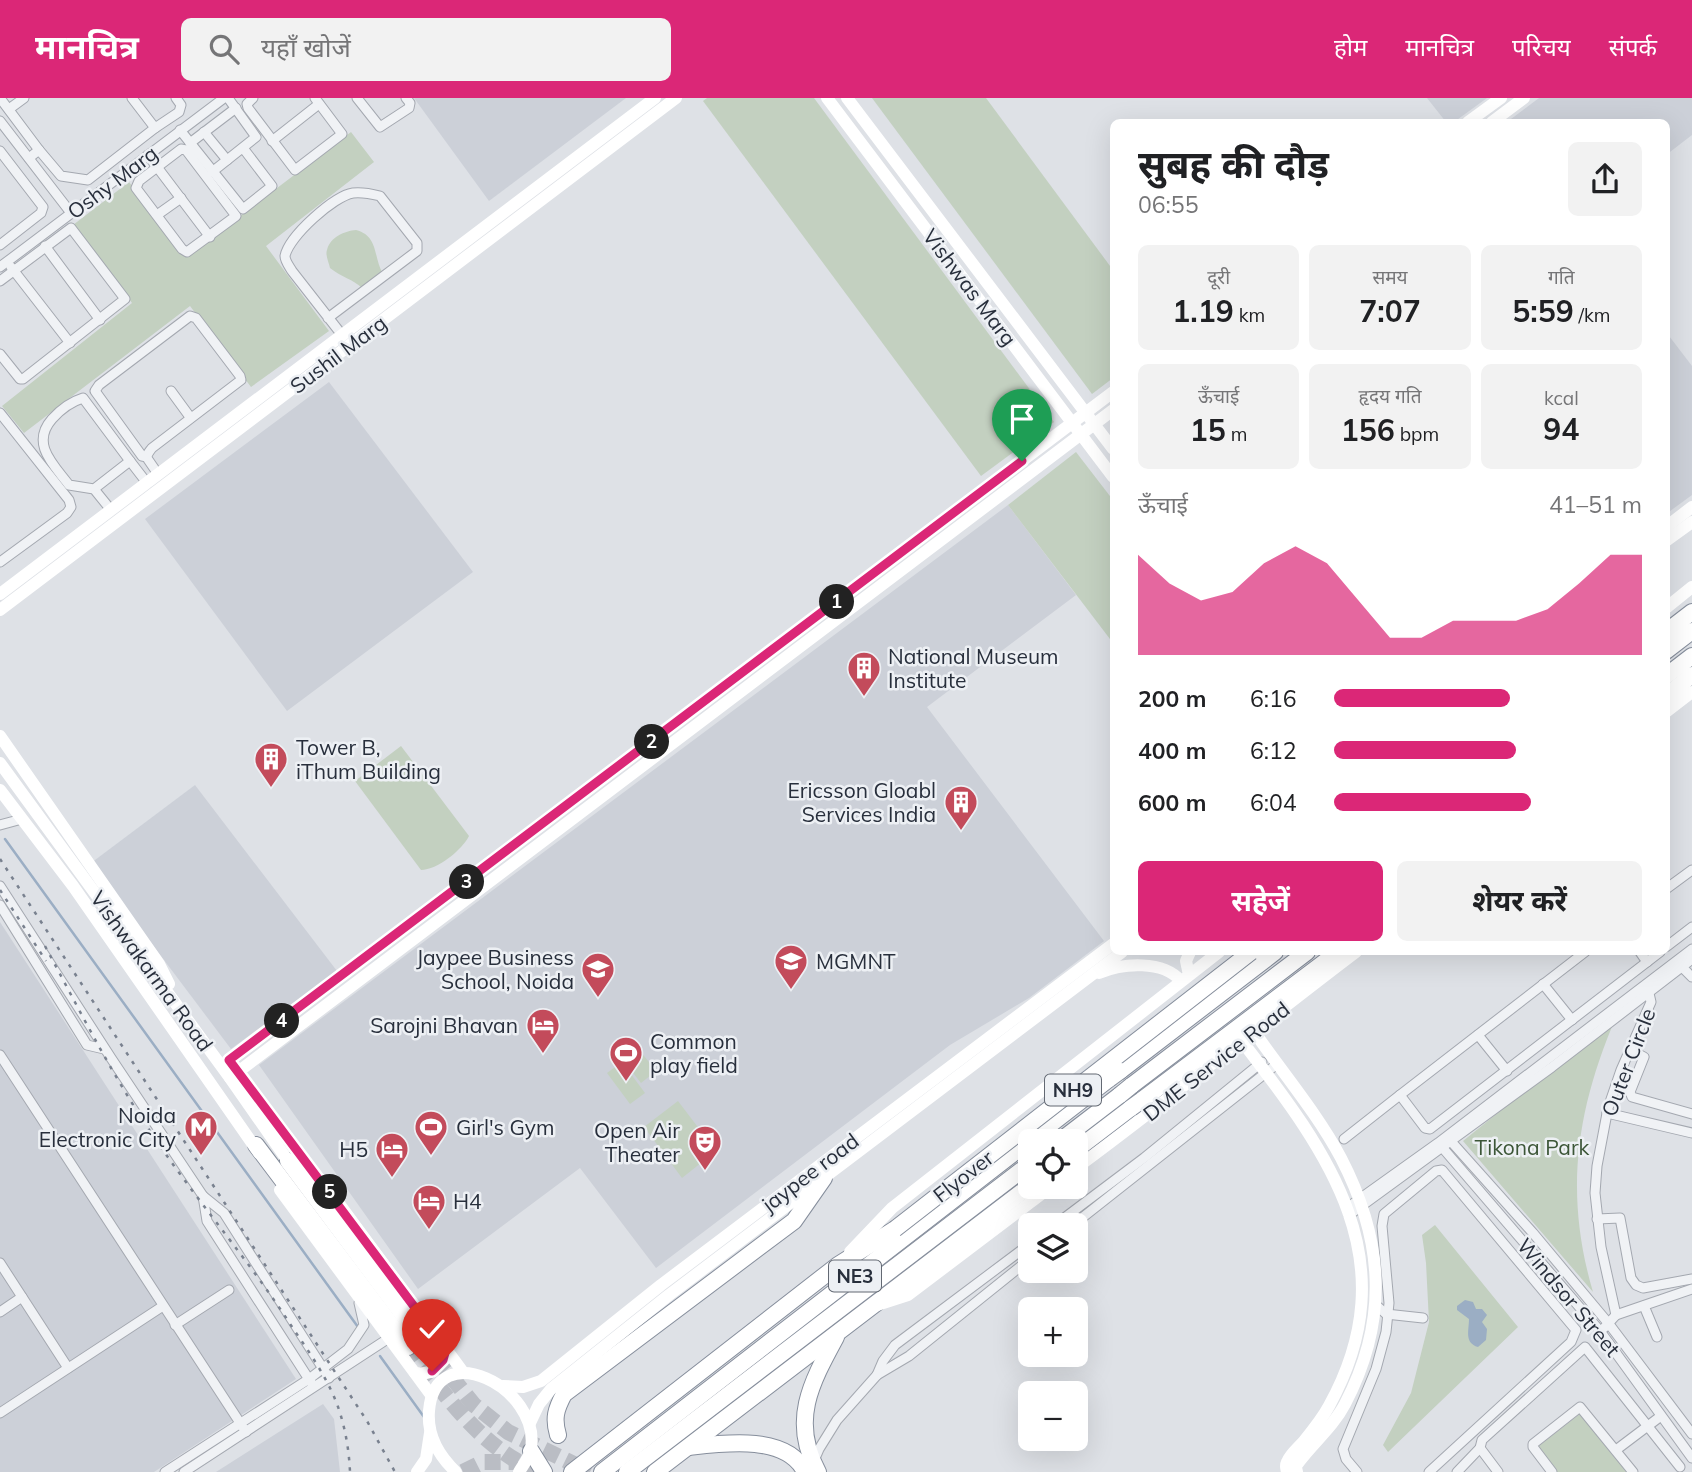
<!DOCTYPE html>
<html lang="hi">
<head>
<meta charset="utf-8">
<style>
  body { margin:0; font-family:Mulish,"Noto Sans Devanagari",sans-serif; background:#f2f2f2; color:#202124; height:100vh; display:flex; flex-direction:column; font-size:26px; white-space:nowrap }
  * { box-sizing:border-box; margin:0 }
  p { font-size:23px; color:#757577 }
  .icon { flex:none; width:38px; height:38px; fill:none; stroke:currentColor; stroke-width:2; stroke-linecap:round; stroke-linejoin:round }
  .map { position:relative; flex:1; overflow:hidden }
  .sheet { position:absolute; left:1110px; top:21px; width:560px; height:836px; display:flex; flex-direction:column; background:#fff; border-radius:10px; box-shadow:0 7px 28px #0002 }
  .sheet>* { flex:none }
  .controls { position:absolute; left:1018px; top:1031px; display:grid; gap:14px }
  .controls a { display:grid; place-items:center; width:70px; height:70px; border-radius:10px; background:#fff; box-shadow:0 7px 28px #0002; font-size:35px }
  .pin { position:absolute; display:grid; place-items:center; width:60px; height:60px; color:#fff; margin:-72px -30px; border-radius:50% 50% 50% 0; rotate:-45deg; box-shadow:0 0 7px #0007 }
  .pin .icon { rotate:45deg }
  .km { position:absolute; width:35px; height:35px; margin:-18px; border-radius:50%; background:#222; color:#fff; font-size:19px; line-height:35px; text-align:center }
  .round { display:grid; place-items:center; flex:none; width:74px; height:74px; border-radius:10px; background:#f2f2f2 }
  .head { display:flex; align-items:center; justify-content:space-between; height:119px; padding:0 28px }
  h1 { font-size:38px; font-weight:700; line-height:52px }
  .figures { display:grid; grid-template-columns:repeat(3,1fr); gap:10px; height:119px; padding:7px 28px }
  .figures div { display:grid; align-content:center; border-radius:10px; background:#f2f2f2; text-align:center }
  .figures b { font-size:30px; font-weight:700 }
  .figures small { font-size:19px; font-weight:400 }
  .figures p { font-size:19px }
  .chart { height:196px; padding:14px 28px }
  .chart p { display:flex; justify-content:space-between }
  .chart svg { width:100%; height:126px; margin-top:7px; fill:#db2777; opacity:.7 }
  .button { display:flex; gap:14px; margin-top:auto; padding:14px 28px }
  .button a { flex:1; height:80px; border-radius:10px; background:#db2777; color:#fff; font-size:28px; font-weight:700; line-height:80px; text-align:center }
  .button a+a { background:#f2f2f2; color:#202124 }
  ul { padding:0 28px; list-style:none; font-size:23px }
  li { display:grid; grid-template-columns:112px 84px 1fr; align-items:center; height:52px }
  li i { height:18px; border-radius:9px; background:#db2777 }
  header { display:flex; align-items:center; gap:42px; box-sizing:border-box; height:98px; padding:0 35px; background:#db2777; color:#fff }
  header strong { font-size:33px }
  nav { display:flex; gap:38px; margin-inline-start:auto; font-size:24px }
  .search { width:490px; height:63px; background:#f2f2f2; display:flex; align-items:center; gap:18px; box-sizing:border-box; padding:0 24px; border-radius:10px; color:#757577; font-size:26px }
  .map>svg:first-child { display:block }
</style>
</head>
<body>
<header>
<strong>मानचित्र</strong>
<div class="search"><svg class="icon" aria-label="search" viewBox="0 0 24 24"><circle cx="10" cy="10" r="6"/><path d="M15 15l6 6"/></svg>यहाँ खोजें</div>
<nav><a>होम</a><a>मानचित्र</a><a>परिचय</a><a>संपर्क</a></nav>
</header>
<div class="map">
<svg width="1692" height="1374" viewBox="0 0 1692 1374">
  <rect width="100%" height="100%" fill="#dee1e6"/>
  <g fill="#ccd0d8">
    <path d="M414,0H626L489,103Z"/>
    <path d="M1427,0H1487L1454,24H1446Z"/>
    <path d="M1539,0H1692V37L1666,57V24H1507Z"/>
    <path d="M1666,234L1692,268V397L1666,416Z"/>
    <path d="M329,284L473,474L287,613L145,421Z"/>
    <path d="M1008,407L1076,497L927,609L1104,843L1029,900L950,947L656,1170L580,1070L418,1191L259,967Z"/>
    <path d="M195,687L337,873L231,951L91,765Z"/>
    <path d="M0,824L296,1281L154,1374H0Z"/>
    <path d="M323,1306L334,1321L340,1374H216Z"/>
  </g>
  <g fill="#c3d0c0">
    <path d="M707,0H814L1054,324L981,378L703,3Z"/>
    <path d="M872,0H986L1113,172V280L1092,296Z"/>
    <path d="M351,34L374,64L266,148L329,233L251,289L190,208L24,335L2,308L132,205L73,127L129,84L186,159Z"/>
    <path d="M356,132C379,138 373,159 383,176L363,191C353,181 341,179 330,170C329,165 325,157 327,152C330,139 345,133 356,132Z"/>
    <path d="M1076,354L1113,402V545L1008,407Z"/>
    <path d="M401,648L469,738C462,752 437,772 421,772L355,683Z"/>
    <path d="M1616,919C1576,1013 1564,1095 1593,1194L1463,1043Z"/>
    <path d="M637,949L656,973L641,985L622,961Z"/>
    <path d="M622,964L645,995L630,1006L607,975Z"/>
    <path d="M678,1003L716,1053L682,1080L644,1029Z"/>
    <path d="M1435,1127L1518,1229L1388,1354L1383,1347L1411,1295L1429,1224L1426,1165L1422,1137Z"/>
    <path d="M1581,1315L1628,1374H1554L1536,1350Z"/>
  </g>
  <path fill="#9baec4" d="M1465,1202L1473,1204L1476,1211H1482L1487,1217L1482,1224L1487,1231L1486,1242L1478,1249C1464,1245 1469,1232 1469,1221L1457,1212V1208Z"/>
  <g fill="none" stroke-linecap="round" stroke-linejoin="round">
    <g stroke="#9baec4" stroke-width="2.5">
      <path d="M5,741L358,1229"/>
      <path d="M380,1258L424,1319"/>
    </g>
    <g stroke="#babdc4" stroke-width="16" stroke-dasharray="16 8" stroke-linecap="butt">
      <path d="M421,1241L474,1307L508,1334L590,1374"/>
      <path d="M408,1249C440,1290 471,1336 517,1363C525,1368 537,1370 547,1374"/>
      <path d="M463,1374L483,1364H518"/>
    </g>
    <defs>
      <g id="street">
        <path d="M0,0L39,52"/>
        <path d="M253,0L247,6L248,10L295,72L342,36L315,0"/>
        <path d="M357,0L380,29L409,10L410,5L406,0"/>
        <path d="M9,11L24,0"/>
        <path d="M0,23L71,115"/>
        <path d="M155,30L179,14L181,7L176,0"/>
        <path d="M180,32L243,111L272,88L243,50"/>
        <path d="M204,34L227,62"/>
        <path d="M272,43L319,6"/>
        <path d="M190,45L236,10"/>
        <path d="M181,51L186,52L236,118L187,154L182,151L136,90L139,83Z"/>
        <path d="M0,53L43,109L41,115L0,147"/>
        <path d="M148,57L210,139"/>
        <path d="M29,60L39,52L61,78L88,82L155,30L132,0"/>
        <path d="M212,74L256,39L228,0"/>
        <path d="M157,117L181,100"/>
        <path d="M45,148L100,222"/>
        <path d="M0,169L224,0"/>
        <path d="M11,169L70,245"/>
        <path d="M0,183L71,130L125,201L23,281H20L0,256"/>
        <path d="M328,220L417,153V145L380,98C372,96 361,94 353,95C334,98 289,138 285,158C285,163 289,168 292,173L342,237L345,240"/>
        <path d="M171,293L190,319"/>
        <path d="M0,315L69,402L71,409L67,415L0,464"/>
        <path d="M147,359L142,358L95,293L99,287L190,218L196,220L240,278L241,282L152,350C149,354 147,355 147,360L158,376"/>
        <path d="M130,363L147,385"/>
        <path d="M94,391L69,387C54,367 30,346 52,321C61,311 70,304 83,300L130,363L94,391L111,412"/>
        <path d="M0,727L22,721"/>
        <path d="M0,788L111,960L203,1098L224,1115L329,1280"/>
        <path d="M1666,791L1692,772"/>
        <path d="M0,807L87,947L104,951"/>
        <path d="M1666,849L1692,829"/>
        <path d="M1640,854L1647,864"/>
        <path d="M1682,869L1692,879"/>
        <path d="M1543,886L1572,922"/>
        <path d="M1478,937L1507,973"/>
        <path d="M1629,951L1644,959L1630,994L1632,999L1692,1016"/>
        <path d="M0,957L246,1334"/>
        <path d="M229,962L316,1079"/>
        <path d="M1400,997L1585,854"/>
        <path d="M1607,1015L1692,1035"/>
        <path d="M1448,1040L1533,1135L1609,1226L1692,1336"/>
        <path d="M1344,1041L1400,997L1425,1030L1430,1031L1660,854"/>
        <path d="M1441,1048L1600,1233L1692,1360"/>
        <path d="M203,1098L207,1123L312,1286"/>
        <path d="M1347,1110L1438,1045L1692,851"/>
        <path d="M1349,1117L1552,969L1692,861"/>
        <path d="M1597,1121L1620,1120L1631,1180L1636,1187L1643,1190L1692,1181"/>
        <path d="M1055,1127L1144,1060L1262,964"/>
        <path d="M1073,1127L1277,966"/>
        <path d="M0,1165L68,1270"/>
        <path d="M1375,1206L1386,1216L1423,1220"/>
        <path d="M1644,1208L1657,1239"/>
        <path d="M0,1214L22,1199"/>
        <path d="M1616,1217L1692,1191"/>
        <path d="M175,1227L229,1192"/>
        <path d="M1604,1230L1616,1217L1601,1149L1595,1095L1597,1068L1608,1010L1621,972L1651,904L1648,891"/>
        <path d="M877,1277L883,1263L895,1247L1031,1145"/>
        <path d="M0,1315L163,1208"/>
        <path d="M1616,1352L1661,1318"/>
        <path d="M813,1365L819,1351L837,1322L877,1277L909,1258L1031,1160"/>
        <path d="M165,1374L309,1281L348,1251L364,1227L359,1205"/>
        <path d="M184,1374L389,1240"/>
        <path d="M1357,1374L1346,1361L1343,1351L1376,1271L1386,1234L1389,1205L1382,1128L1384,1116L1436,1073L1442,1072L1576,1232L1571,1244L1429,1374"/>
        <path d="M1457,1374L1480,1350"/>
        <path d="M1498,1374L1480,1350L1482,1342L1585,1249L1680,1369"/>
        <path d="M1552,1374L1533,1349V1346L1580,1309L1633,1374"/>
      </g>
      <g id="highway">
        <path d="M1666,534L1692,514"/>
        <path d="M1666,553L1692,533"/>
        <path d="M1666,578L1692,558"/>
        <path d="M1666,598L1692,577"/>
        <path d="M1120,973L1275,854"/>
        <path d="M1131,988L1307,854"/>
        <path d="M1142,1002L1338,854"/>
        <path d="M1060,1043L1120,997"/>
        <path d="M256,1047L408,1249"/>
        <path d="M1076,1052L1131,1010"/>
        <path d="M288,1063L421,1241"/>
        <path d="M558,1337C553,1320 556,1311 564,1296L794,1123L824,1080"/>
        <path d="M689,1349C723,1345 787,1336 805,1374"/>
        <path d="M531,1353L544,1374"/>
        <path d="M572,1374L838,1167L895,1131"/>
        <path d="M602,1374L1109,981"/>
        <path d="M627,1374L1031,1065"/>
        <path d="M655,1374L1031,1087"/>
        <path d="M818,1374C790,1323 811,1285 836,1239"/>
      </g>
    </defs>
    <use href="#street" stroke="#a4a8b0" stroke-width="11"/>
    <use href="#highway" stroke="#868e9c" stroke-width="18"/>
    <use href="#street" stroke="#f0f2f5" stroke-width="9"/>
    <g stroke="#fff" stroke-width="12">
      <path d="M827,0L1113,379"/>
      <path d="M847,0L1113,351"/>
      <path d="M1468,24L1501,0"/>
      <path d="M1492,24L1524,0"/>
      <path d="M1666,429L1692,409"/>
      <path d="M1666,443L1692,424"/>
      <path d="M0,496L655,0"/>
      <path d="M1666,510L1692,489"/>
      <path d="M0,512L676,0"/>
      <path d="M1666,614L1692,594"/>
      <path d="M0,638L159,866L169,886"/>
      <path d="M0,665L230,980L288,1063L326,1088L463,1274"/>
      <path d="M0,692L73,788L259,1055"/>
      <path d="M1099,875C1123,865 1163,862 1181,883"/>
      <path d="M1189,877L1186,863L1190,854"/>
      <path d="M1253,932C1282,974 1317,1015 1341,1060C1384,1143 1389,1222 1345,1306C1333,1329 1314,1344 1299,1364C1295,1369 1296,1369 1297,1374"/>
      <path d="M1241,942C1329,1056 1409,1163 1329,1308C1322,1321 1313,1332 1304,1343C1299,1349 1290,1356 1287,1364C1285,1368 1286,1369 1287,1374"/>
      <path d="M222,968L1113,294"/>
      <path d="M230,980L1113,312"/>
      <path d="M1076,1070C1171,1000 1262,925 1356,854"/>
      <path d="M280,1092L431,1297"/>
      <path d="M850,1154L892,1110L1219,854"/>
      <path d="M877,1207L908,1197L1052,1088"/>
      <path d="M415,1275C433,1278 442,1267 446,1251"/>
      <path d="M503,1288L523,1289L541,1283L661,1187L1113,846"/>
      <path d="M530,1325L539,1306L551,1291L669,1197L1122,854"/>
      <path d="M417,1374L426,1361L430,1335"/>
      <path d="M456,1374C438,1357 427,1338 429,1313C435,1237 541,1289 531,1351C530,1359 523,1367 519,1374"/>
    </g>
    <use href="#highway" stroke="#fff" stroke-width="16"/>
    <g stroke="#79818f" stroke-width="2.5" stroke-dasharray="3.5 7" stroke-linecap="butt">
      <path d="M0,761L367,1323L395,1374"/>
      <path d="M0,792L46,863"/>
      <path d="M45,848C80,913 114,981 156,1042C200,1107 252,1166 294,1232C310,1255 327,1280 337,1306C345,1328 349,1351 350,1374"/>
    </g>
    <defs>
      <g id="highway-bridge">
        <path d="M1109,981L1120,973"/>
        <path d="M1120,997L1131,988"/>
        <path d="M1131,1010L1142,1002"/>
        <path d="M895,1131L1251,854"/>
      </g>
    </defs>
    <use href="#highway-bridge" stroke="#868e9c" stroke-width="18" stroke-linecap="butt"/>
    <use href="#highway-bridge" stroke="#fff" stroke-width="16"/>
  </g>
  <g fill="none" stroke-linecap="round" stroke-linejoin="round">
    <defs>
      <path id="route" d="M432,1273L443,1262L446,1251L229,962L1022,363"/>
    </defs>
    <use href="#route" stroke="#fff" stroke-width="14"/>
    <use href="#route" stroke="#db2777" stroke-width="9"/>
  </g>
  <defs>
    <symbol id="building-pin" viewBox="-11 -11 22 30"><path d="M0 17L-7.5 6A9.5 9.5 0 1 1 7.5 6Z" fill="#c34b5b" stroke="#edf0f4"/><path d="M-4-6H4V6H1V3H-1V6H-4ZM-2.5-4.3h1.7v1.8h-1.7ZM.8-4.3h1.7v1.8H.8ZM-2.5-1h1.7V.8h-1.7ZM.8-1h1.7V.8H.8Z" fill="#fff"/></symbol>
    <symbol id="university-pin" viewBox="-11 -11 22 30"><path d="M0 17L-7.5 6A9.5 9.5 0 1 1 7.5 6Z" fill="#c34b5b" stroke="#edf0f4"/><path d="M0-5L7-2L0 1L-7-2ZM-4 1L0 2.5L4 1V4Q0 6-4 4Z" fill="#fff"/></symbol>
    <symbol id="hotel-pin" viewBox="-11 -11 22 30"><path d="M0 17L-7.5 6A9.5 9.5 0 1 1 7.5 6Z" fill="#c34b5b" stroke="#edf0f4"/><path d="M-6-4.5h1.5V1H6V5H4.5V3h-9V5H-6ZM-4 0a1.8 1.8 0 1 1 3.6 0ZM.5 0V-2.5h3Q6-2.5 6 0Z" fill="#fff"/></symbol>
    <symbol id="stadium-pin" viewBox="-11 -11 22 30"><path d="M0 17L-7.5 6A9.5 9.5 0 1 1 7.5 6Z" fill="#c34b5b" stroke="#edf0f4"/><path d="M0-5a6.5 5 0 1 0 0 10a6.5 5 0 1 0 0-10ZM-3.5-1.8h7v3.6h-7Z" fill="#fff"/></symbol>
    <symbol id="metro-pin" viewBox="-11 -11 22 30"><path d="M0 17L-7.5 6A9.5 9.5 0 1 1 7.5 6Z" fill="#c34b5b" stroke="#edf0f4"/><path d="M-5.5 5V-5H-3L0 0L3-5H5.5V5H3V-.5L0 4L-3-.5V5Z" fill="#fff"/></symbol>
    <symbol id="theatre-pin" viewBox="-11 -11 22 30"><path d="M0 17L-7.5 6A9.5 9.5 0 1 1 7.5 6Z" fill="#c34b5b" stroke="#edf0f4"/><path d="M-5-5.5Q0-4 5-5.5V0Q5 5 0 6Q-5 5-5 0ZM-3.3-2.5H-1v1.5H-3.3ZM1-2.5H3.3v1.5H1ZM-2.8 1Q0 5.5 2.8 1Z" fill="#fff"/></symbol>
  </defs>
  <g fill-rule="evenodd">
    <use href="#building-pin" x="845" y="551" width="38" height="52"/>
    <use href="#building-pin" x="252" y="642" width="38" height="52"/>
    <use href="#building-pin" x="942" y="685" width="38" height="52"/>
    <use href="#university-pin" x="772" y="844" width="38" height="52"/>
    <use href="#university-pin" x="579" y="852" width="38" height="52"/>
    <use href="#hotel-pin" x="524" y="908" width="38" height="52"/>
    <use href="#stadium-pin" x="607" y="936" width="38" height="52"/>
    <use href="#metro-pin" x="182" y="1010" width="38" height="52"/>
    <use href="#stadium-pin" x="412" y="1010" width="38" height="52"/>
    <use href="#theatre-pin" x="686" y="1025" width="38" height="52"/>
    <use href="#hotel-pin" x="373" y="1032" width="38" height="52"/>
    <use href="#hotel-pin" x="410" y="1084" width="38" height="52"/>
  </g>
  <g text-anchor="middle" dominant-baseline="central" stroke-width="5" stroke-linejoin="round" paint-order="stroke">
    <g fill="#edf0f4" stroke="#636973" stroke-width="2">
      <rect x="1045" y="976.5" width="56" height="31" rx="5"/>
      <rect x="829" y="1162.5" width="52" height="31" rx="5"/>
    </g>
    <g font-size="19" font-weight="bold" fill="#282f3c">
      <text x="1073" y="992">NH9</text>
      <text x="855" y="1178">NE3</text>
    </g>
    <g font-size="21" fill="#282f3c" stroke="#edf0f4">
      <text transform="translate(112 84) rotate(-37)">Oshy Marg</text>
      <text transform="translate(970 189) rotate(53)">Vishwas Marg</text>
      <text transform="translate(338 256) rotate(-37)">Sushil Marg</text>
      <text transform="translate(152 873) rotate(54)">Vishwakarma Road</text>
      <text transform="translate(1216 963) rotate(-38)">DME Service Road</text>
      <text transform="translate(1628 964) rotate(-69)">Outer Circle</text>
      <text transform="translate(810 1074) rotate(-37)">jaypee road</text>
      <text transform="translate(963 1078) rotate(-38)">Flyover</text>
      <text transform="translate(1569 1199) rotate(50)">Windsor Street</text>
    </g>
    <g font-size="21" fill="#282f3c" stroke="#edf0f4" text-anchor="start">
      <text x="888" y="558">National Museum<tspan x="888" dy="24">Institute</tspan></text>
      <text x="296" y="649">Tower B,<tspan x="296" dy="24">iThum Building</tspan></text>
      <text x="936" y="692" text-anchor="end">Ericsson Gloabl<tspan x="936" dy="24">Services India</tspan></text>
      <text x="574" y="859" text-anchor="end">Jaypee Business<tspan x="574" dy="24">School, Noida</tspan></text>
      <text x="816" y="863">MGMNT</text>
      <text x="518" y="927" text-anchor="end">Sarojni Bhavan</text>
      <text x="650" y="943">Common<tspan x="650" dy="24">play field</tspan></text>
      <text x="176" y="1017" text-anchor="end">Noida<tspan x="176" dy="24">Electronic City</tspan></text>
      <text x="456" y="1029">Girl's Gym</text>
      <text x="680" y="1032" text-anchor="end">Open Air<tspan x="680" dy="24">Theater</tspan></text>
      <text x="368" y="1051" text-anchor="end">H5</text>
      <text x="453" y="1103">H4</text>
    </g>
    <g font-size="21" fill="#3c5637" stroke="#edf0f4">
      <text x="1532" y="1049">Tikona Park</text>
    </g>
  </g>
</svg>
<div class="controls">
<a><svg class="icon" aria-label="locate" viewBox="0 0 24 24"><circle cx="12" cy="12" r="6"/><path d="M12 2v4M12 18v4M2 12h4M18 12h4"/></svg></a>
<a><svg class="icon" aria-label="layers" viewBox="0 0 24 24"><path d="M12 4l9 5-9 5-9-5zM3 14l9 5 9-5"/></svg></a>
<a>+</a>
<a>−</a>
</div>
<div class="pin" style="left:1022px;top:363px;background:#1e9e55"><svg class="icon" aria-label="arrive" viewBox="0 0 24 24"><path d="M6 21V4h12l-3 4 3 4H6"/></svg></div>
<div class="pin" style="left:432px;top:1273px;background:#d93025"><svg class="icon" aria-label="check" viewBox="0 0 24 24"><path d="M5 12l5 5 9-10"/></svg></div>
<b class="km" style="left:837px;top:504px">1</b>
<b class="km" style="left:652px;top:644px">2</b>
<b class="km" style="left:467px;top:784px">3</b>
<b class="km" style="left:282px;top:923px">4</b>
<b class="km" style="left:330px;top:1094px">5</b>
<section class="sheet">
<div class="head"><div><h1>सुबह की दौड़</h1><p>06:55</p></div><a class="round"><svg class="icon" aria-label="share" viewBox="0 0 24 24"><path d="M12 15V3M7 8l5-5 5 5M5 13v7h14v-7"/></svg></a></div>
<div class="figures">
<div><p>दूरी</p><b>1.19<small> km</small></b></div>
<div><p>समय</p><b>7:07</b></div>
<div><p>गति</p><b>5:59<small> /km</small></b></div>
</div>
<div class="figures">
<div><p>ऊँचाई</p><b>15<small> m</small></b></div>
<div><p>हृदय गति</p><b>156<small> bpm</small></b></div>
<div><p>kcal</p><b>94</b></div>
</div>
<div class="chart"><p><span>ऊँचाई</span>41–51 m</p>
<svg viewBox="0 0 160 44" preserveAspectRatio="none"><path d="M0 44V9L10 19L20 25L30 22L40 12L50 6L60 12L70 25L80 38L90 38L100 32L110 32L120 32L130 28L140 19L150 9L160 9V44z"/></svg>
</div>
<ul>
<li><b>200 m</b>6:16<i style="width:57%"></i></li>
<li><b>400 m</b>6:12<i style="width:59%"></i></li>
<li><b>600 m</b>6:04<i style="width:64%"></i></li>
</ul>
<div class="button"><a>सहेजें</a><a>शेयर करें</a></div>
</section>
</div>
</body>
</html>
